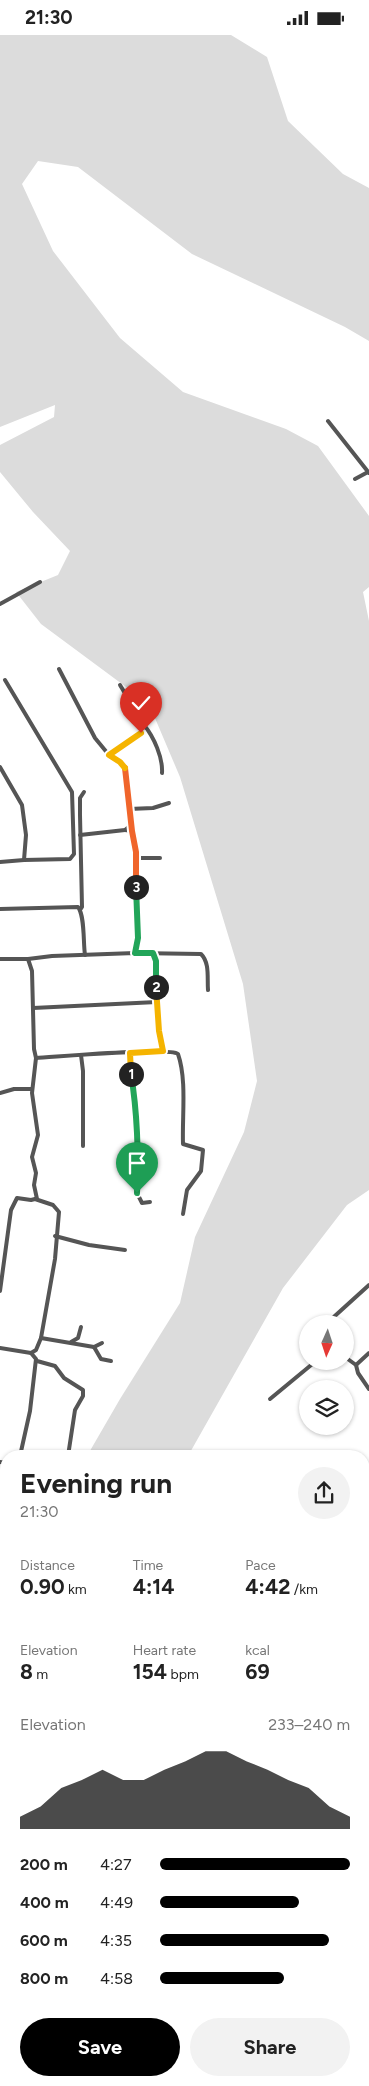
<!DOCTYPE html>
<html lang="en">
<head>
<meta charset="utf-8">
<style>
  body { margin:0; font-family:Figtree,sans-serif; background:#f2f2f2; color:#222; height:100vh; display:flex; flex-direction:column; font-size:19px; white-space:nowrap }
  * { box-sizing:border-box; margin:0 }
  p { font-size:16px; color:#767676 }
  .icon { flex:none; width:28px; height:28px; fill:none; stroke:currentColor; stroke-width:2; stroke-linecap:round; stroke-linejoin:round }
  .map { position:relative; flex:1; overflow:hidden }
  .details { position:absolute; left:0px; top:1415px; width:370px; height:636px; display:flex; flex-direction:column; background:#fff; border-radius:20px 20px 0 0; box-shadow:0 1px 4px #0004 }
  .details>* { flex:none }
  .needle { width:32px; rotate:183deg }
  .tools { position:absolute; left:299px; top:1280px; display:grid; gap:10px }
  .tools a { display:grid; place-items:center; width:55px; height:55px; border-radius:50%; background:#fff; box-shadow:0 1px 4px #0004; font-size:25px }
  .pin { position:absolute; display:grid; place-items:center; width:42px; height:42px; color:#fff; margin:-51px -21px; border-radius:50% 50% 50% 0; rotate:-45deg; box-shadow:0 0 5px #0007 }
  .pin .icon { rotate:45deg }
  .km { position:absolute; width:25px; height:25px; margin:-12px; border-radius:50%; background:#222; color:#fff; font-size:14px; line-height:25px; text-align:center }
  .round { display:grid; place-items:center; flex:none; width:52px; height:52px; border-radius:26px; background:#f2f2f2 }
  .head { display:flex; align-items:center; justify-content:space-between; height:85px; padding:0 20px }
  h1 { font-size:28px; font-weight:700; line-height:38px }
  .metrics { display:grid; grid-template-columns:repeat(3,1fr); gap:8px; height:85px; padding:5px 20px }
  .metrics div { display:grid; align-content:center }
  .metrics b { font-size:21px; font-weight:700 }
  .metrics small { font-size:14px; font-weight:400 }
  .metrics p { font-size:14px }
  .chart { height:140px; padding:10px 20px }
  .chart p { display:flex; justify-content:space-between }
  .chart svg { width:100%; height:90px; margin-top:5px; fill:#000; opacity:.7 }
  .action { display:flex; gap:10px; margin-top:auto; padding:10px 20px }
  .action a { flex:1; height:58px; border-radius:30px; background:#000; color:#fff; font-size:20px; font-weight:700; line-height:58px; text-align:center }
  .action a+a { background:#f2f2f2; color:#222 }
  ul { padding:0 20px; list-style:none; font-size:16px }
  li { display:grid; grid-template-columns:80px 60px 1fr; align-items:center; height:38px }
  li i { height:12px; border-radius:6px; background:#000 }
  .status { display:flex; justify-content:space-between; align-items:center; height:35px; padding:0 25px; background:#fff; direction:ltr }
  .status svg { height:14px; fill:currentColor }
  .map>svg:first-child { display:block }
</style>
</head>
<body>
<div class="status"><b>21:30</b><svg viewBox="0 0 49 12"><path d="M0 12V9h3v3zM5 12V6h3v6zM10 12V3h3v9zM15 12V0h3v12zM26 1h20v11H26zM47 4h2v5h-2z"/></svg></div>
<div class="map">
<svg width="369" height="2051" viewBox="0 0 369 2051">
  <rect width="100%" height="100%" fill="#fff"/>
  <g fill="#dcdcdc">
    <path d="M0,0H231L267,22L288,86L343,139L369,153V306L345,292L192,219L78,132L38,126L22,149L53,216L120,303L183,357L286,394L318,411L369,481V552L363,557L369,586V1155L347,1170L283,1253L188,1421H87L120,1364L180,1268L195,1202L244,1097L257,1046L243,949L180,742L149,669L41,589L16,557L58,540L70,516L33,477L0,437V410L54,382L55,370L0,392Z"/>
    <path d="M6,1579V1680L0,1687V1588Z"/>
  </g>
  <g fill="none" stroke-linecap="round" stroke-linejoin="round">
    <g stroke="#555" stroke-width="4">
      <path d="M328,386L369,438"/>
      <path d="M355,444L368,437"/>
      <path d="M0,569L40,547"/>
      <path d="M59,634L95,703L109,720L120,727L126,734L129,774"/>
      <path d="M144,690C154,702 163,723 162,738"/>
      <path d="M109,720L141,698L144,690L120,650"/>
      <path d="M0,732L22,770L26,800L24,825"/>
      <path d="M125,795L132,796C139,816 135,838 136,859C136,878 142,900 135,918"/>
      <path d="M80,800L125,795L131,790L129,774L153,773L169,768"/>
      <path d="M137,823H160"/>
      <path d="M0,827L24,825L70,824L74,819L72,757L5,645"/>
      <path d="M0,874L78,872C85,881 83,907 85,920"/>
      <path d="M80,875L82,872L80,780V763L84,757"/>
      <path d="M153,919L156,926L157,967L163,1016"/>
      <path d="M0,924H28L52,921L135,918L201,919C210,928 207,943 208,955"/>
      <path d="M28,924L32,936L34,1014L36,1023L32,1058L38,1100L32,1122L36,1138L34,1150L37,1164"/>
      <path d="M33,973L157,967"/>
      <path d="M130,1018L138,1127L137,1158L142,1168L150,1167"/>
      <path d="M81,1020L83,1036V1111"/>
      <path d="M36,1023C56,1022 169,1012 178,1019C187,1045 182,1081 183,1109L203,1115L201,1136L187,1155L183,1179"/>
      <path d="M0,1058L14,1054H32"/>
      <path d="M55,1201L89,1210L125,1215"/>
      <path d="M0,1256L11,1175L17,1163L31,1165L35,1164L53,1170L59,1177L55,1224L41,1303L36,1315L31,1318"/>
      <path d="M326,1289L369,1250"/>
      <path d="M41,1303L94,1312L101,1324L111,1326"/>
      <path d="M71,1307L78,1303L81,1292"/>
      <path d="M94,1312L102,1308"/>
      <path d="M0,1313L31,1318L36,1324L30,1376L20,1421"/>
      <path d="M345,1322L356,1330L358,1338L369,1354"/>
      <path d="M37,1326L55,1331L64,1343L83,1355V1361L75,1375L68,1421"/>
      <path d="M356,1330L369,1318"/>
      <path d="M270,1364L316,1326"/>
      <path d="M0,1427L6,1428"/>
      <path d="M364,1502L368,1512"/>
      <path d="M364,1676L369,1669"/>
      <path d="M364,1737L369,1734"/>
      <path d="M0,1753L6,1747"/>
      <path d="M0,1771L1,1772"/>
      <path d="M364,1805L369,1801"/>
      <path d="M0,1819L6,1814"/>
      <path d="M364,1873L369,1867"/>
      <path d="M0,1885L6,1880"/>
      <path d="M364,1911L369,1918"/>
      <path d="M0,1954L6,1949"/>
      <path d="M364,1957H369"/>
      <path d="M0,1988L6,1982"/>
      <path d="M364,2035L369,2031"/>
      <path d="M0,2042L6,2036"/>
      <path d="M149,2045L154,2051"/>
      <path d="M217,2045L221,2051"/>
      <path d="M282,2045L288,2051"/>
      <path d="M351,2045L355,2051"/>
      <path d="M64,2051L70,2045"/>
      <path d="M207,2051L214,2045"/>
    </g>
    <g stroke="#222" stroke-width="5.5">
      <path d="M0,1988L6,1993"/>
      <path d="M76,2045L82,2051"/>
    </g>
  </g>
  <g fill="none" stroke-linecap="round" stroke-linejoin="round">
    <defs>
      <path id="split-1" d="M131,1039C137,1075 139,1121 137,1158"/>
      <path id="split-2" d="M131,1039L130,1018L163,1016L159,996L156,952"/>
      <path id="split-3" d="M136,852L138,903L135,918H153L156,926V952"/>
      <path id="split-4" d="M125,733L132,796L136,817V852"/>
      <path id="split-5" d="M125,733L120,727L109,720L141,698"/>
    </defs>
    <use href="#split-1" stroke="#fff" stroke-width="10"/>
    <use href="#split-2" stroke="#fff" stroke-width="10"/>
    <use href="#split-3" stroke="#fff" stroke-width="10"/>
    <use href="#split-4" stroke="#fff" stroke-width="10"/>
    <use href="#split-5" stroke="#fff" stroke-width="10"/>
    <use href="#split-1" stroke="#22a559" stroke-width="6"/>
    <use href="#split-2" stroke="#f5b400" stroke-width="6"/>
    <use href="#split-3" stroke="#22a559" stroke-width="6"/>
    <use href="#split-4" stroke="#f0652b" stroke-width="6"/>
    <use href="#split-5" stroke="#f5b400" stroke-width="6"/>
  </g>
</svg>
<div class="tools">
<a><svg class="needle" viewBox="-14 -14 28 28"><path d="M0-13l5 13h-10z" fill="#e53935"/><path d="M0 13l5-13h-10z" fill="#767676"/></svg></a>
<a><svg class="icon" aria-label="layers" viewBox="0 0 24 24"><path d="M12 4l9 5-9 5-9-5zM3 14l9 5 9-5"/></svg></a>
</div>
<div class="pin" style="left:137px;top:1158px;background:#1e9e55"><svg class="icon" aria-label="arrive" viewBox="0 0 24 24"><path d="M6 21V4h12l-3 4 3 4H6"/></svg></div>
<div class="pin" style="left:141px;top:698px;background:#d93025"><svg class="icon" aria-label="check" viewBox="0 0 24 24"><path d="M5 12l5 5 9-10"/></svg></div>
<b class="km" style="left:131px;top:1039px">1</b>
<b class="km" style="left:156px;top:952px">2</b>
<b class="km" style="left:136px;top:852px">3</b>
<section class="details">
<div class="head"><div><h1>Evening run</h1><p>21:30</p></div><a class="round"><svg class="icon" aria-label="share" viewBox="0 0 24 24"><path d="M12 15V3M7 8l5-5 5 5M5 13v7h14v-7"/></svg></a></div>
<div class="metrics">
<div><p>Distance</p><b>0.90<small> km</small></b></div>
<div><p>Time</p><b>4:14</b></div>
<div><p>Pace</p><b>4:42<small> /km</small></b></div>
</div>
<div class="metrics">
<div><p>Elevation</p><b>8<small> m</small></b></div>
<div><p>Heart rate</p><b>154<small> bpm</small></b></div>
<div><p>kcal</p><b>69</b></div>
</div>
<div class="chart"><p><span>Elevation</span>233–240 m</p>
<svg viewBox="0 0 160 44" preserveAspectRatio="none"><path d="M0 44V38L10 33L20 24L30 20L40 15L50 20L60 20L70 15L80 11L90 6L100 6L110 11L120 15L130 20L140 24L150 33L160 38V44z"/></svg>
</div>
<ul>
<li><b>200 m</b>4:27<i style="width:100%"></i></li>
<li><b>400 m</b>4:49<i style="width:73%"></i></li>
<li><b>600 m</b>4:35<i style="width:89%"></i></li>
<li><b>800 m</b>4:58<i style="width:65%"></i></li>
</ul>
<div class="action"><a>Save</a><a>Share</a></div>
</section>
</div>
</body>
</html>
